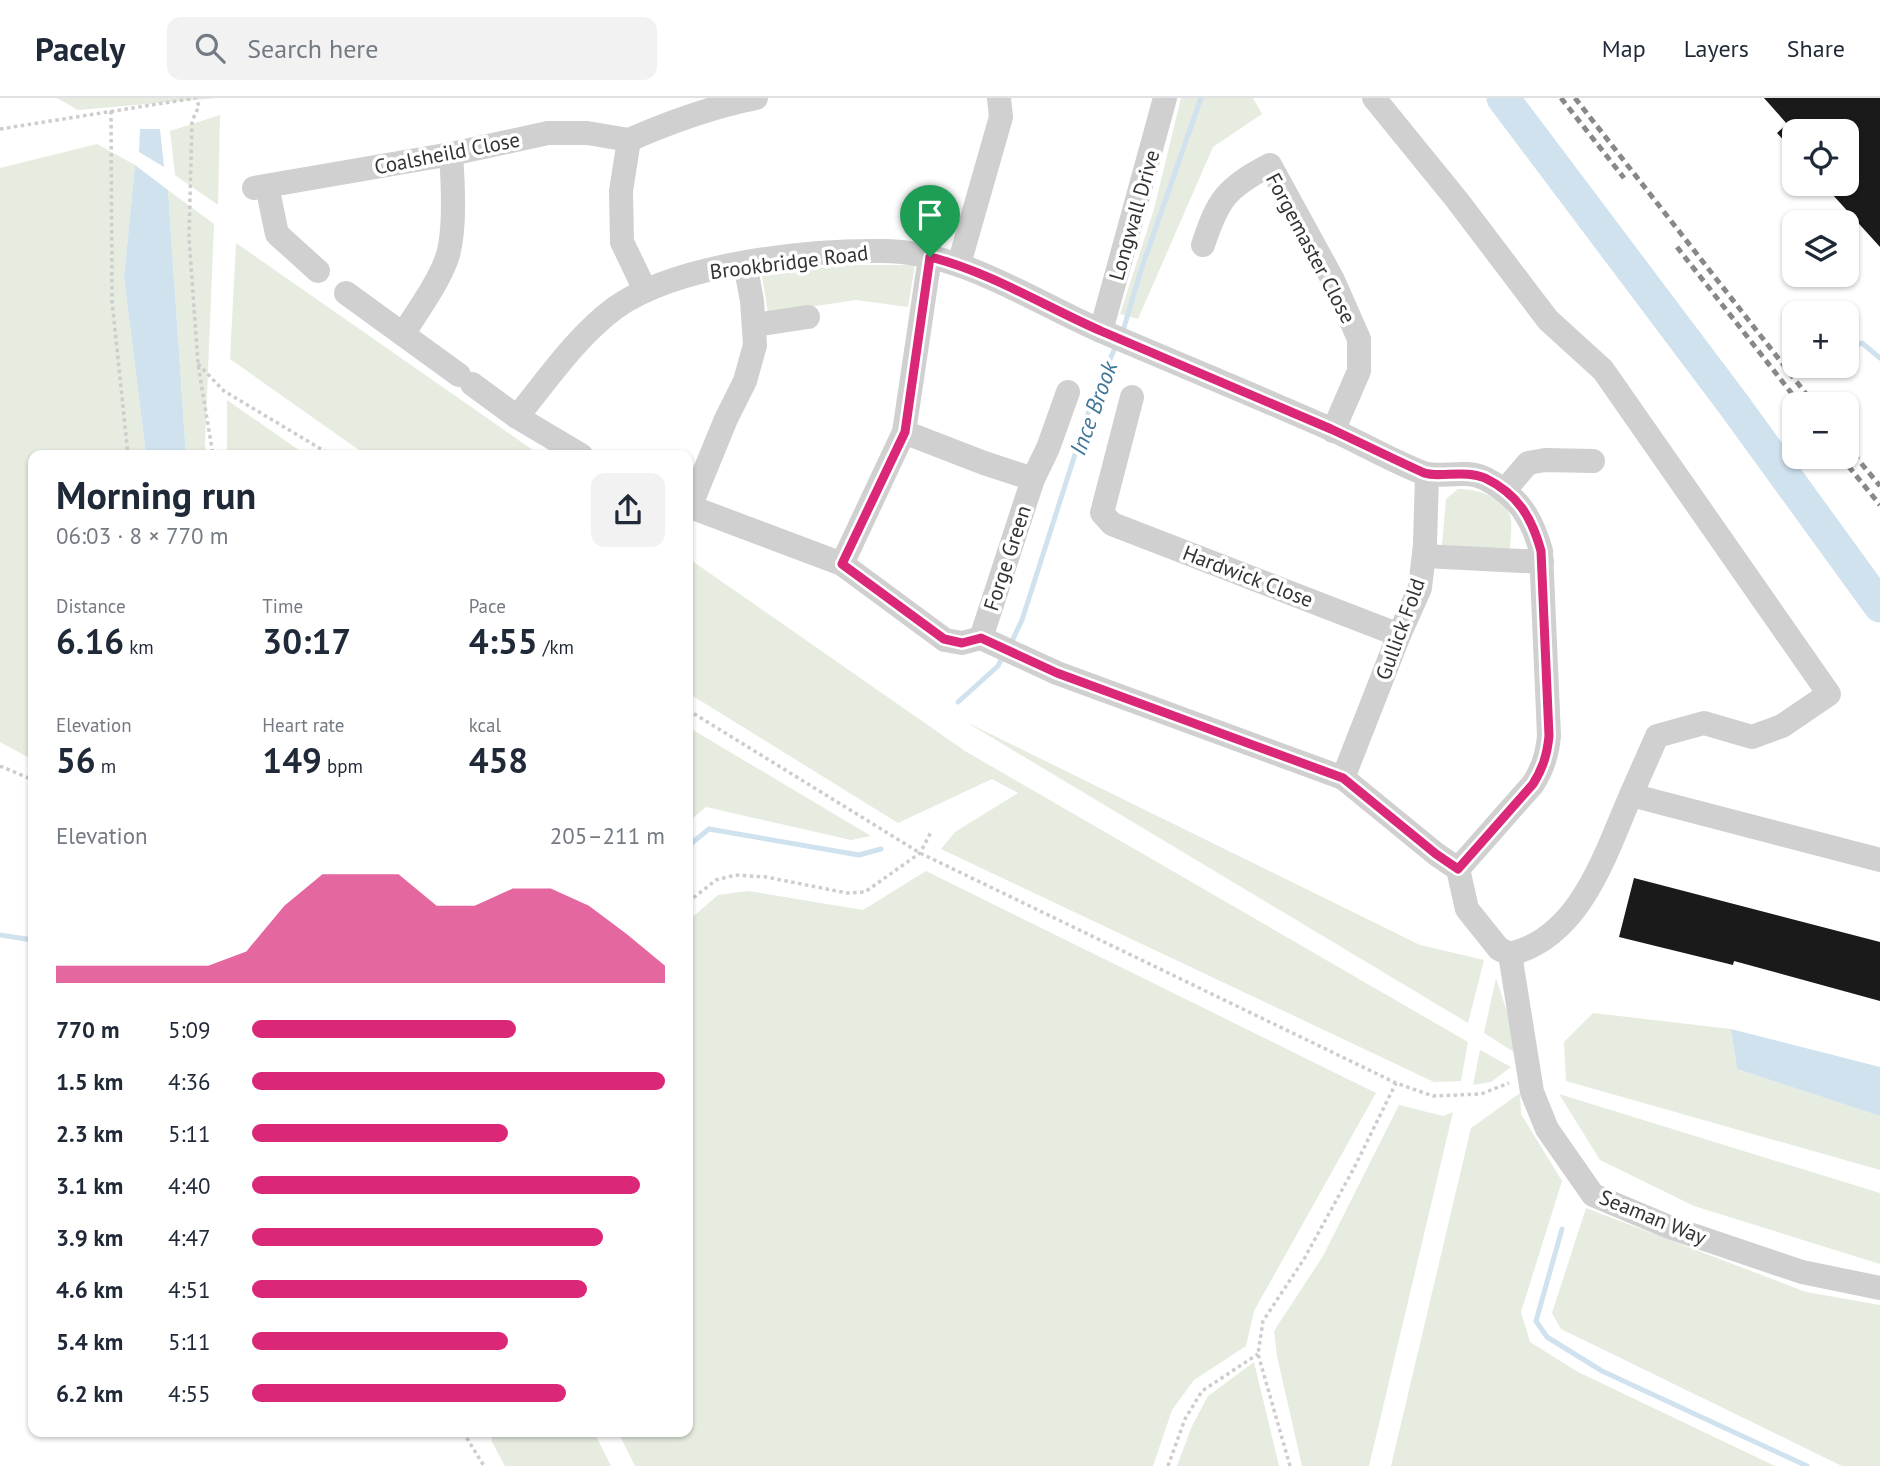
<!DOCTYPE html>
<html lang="en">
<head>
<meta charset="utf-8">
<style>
  body { margin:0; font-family:"PT Sans",sans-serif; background:#f2f2f3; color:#1f2937; height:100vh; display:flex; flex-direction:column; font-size:26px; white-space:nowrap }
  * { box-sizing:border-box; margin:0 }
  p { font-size:23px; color:#747a83 }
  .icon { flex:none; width:38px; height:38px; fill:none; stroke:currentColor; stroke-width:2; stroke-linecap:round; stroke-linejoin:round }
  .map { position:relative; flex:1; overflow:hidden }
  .drawer { position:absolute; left:28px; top:352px; width:665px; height:987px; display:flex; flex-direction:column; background:#fff; border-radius:14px; box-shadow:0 2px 5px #0004 }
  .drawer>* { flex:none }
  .fabs { position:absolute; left:1782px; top:21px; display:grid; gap:14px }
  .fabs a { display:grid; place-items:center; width:77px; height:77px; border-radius:14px; background:#fff; box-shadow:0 2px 5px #0004; font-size:35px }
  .pin { position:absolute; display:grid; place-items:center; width:60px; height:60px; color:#fff; margin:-72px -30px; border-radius:50% 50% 50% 0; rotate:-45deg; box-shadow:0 0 7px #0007 }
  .pin .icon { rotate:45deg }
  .round { display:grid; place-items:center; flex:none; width:74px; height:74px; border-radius:14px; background:#f2f2f3 }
  .head { display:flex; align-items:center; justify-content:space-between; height:119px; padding:0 28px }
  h1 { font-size:38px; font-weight:600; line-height:52px }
  .stats { display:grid; grid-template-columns:repeat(3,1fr); gap:10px; height:119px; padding:7px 28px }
  .stats div { display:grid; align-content:center }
  .stats b { font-size:35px; font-weight:600 }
  .stats small { font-size:19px; font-weight:400 }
  .stats p { font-size:19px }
  .chart { height:196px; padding:14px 28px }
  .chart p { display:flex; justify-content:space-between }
  .chart svg { width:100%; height:126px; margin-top:7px; fill:#db2777; opacity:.7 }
  ul { padding:0 28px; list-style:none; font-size:23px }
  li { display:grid; grid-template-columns:112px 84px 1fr; align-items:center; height:52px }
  li i { height:18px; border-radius:9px; background:#db2777 }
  header { display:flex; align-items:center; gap:42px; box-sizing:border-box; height:98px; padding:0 35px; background:#fff; border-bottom:2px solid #e0e1e3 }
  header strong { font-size:33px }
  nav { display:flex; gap:38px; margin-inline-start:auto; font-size:24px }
  .search { width:490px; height:63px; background:#f2f2f3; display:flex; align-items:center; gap:18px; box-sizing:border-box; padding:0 24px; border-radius:14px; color:#747a83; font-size:26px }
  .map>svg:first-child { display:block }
</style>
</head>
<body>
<header>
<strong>Pacely</strong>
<div class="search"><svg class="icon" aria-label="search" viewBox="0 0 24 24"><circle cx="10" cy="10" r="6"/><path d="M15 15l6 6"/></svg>Search here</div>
<nav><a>Map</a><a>Layers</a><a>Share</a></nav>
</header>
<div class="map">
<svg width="1880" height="1368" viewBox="0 0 1880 1368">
  <rect width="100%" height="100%" fill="#fff"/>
  <g fill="#e6ecdf">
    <path d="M57,0H217L78,12Z"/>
    <path d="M1181,0H1253L1262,16L1213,49L1138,221L1120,216L1154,111Z"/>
    <path d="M220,17L218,107L175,77L170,33Z"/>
    <path d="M97,46L135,67L124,179L146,357H33V662L0,644V70Z"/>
    <path d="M168,92L214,126L205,347L207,357H186Z"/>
    <path d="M236,145L540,357H366L230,261Z"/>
    <path d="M841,167H915L908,209L856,202L768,215L762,178Z"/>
    <path d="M227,302L306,357H227Z"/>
    <path d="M1458,391C1476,391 1504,398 1510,418C1513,427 1510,442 1510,452L1442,447L1446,401Z"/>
    <path d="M688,460L965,653L1468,944L1461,983L1434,984L941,751L955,734L1018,695L992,681L898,725L688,595Z"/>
    <path d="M966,624L1420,847L1484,862L1468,925Z"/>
    <path d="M688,629L871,738L851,742L706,709L688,724Z"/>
    <path d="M926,773L1376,995L1254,1213L1246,1248L1194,1282L1172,1312L1153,1368H635L618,1334H688V823L718,797L749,793L863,812Z"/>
    <path d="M1496,880L1511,926L1517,956L1484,935Z"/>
    <path d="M1593,915L1731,931L1737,971L1880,1018V1072L1566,983L1564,944Z"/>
    <path d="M1480,952L1511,969L1491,984L1473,987Z"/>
    <path d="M1520,995L1521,1016L1562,1083L1521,1214L1530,1244L1578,1274L1775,1368H1391L1471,1030Z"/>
    <path d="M1559,996L1880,1095V1166L1694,1108L1600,1062Z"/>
    <path d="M1399,1007L1443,1018L1453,1014L1369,1368H1302L1277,1258L1274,1233L1323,1158Z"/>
    <path d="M1586,1110L1806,1194L1880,1207V1368H1842L1561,1231L1552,1215Z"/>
    <path d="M1254,1264L1279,1368H1177L1192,1328L1208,1298Z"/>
    <path d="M491,1334H594L611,1368H505L492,1344Z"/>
  </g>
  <g fill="#cfe2ee">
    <path d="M140,31H160L164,69L139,54Z"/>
    <path d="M135,67L168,92L186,357H146L124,179Z"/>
    <path d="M1731,931L1880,969V1018L1737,971Z"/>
  </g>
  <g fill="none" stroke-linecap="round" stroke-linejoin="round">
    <g stroke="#cfe2ee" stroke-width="5">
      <path d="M1122,236L1141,172L1201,0"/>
      <path d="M1846,252L1862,245L1880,260"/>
      <path d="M1011,545L1022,522L1095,294L1116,248"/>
      <path d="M958,604L998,568L1004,556"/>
      <path d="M688,748L709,731L859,757L881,751"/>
      <path d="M0,837L33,842"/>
      <path d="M1562,1131L1536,1223L1547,1239L1602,1273L1807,1368"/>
    </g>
    <path stroke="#cfe2ee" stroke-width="33" d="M1503,0L1734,307L1880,508"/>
  </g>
  <g fill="#1a1a1a">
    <path d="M1764,0H1880V149L1823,86H1846V33H1794V54L1777,35L1787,26Z"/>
    <path d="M1634,780L1880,844V903L1734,863L1733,867L1619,839Z"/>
  </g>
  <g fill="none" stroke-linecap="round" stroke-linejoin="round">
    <g stroke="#cdcdcd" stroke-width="3.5" stroke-dasharray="3.5 3.5" stroke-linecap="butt">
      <path d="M111,13L112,203L128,357"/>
      <path d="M0,31L196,0L199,8L192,23L189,139L198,266L213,357"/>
      <path d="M198,266L224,293L331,357"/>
      <path d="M688,612L920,755L1396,985L1433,998L1481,996L1509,985"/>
      <path d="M0,668L33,682"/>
      <path d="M688,804L716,782L735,777L766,779L847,795L865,794L920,755L931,734"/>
      <path d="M463,1334L484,1368"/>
      <path d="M1168,1368L1185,1321L1202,1293L1258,1256"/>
      <path d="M1290,1368L1258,1256L1263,1223L1304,1161L1354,1070L1396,985"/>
    </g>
    <g stroke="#d0d0d0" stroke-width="24">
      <path d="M1374,0L1457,102L1548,222L1603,272L1829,596L1782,628L1752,639L1704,625L1657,638L1631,697"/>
      <path d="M267,88L277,136L318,173"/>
      <path d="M254,90L451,56L548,35H587L629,42"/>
      <path d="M1203,147C1218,101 1226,90 1270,67L1333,182L1359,241V273L1333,333"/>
      <path d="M930,159L904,334L842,466L945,542L962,545L981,540L1057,575L1343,680L1436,756L1458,771"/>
      <path d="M959,166L1001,19L999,0"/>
      <path d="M645,192L622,144L621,93L629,42C670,24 711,9 756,0"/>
      <path d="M346,195L459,277"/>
      <path d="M754,227L808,219"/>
      <path d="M1101,233L1165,0"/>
      <path d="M403,236C419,211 437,187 447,160C456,133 453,85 451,56"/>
      <path d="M472,286L517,319L581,357"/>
      <path d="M1132,299L1102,415L1112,426L1399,537"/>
      <path d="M517,319C547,282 577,238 615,210C676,166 807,152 882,153C961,153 1030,202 1101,233C1178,266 1256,298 1333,332C1363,346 1392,363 1423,375C1441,381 1465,370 1486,381C1518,398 1532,420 1541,453L1549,638C1547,657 1543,670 1533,686L1458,771L1467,811L1499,851L1510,856"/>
      <path d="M904,334L984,365L1033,381L1048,350L1068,294"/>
      <path d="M1504,393L1528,365L1545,362L1593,363"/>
      <path d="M688,408L842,466"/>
      <path d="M690,409L726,321L745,283L755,247L752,203L745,165"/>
      <path d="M1424,458L1542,464"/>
      <path d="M981,540L1033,381"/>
      <path d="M1343,680L1399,537L1420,490L1425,446L1427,376"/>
      <path d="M1510,856L1532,994L1547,1031L1593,1097L1669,1129L1802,1174L1880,1190"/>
      <path d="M1510,856C1581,839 1605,756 1631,697L1880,762"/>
    </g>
    <g stroke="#888" stroke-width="5" stroke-dasharray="7 5" stroke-linecap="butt">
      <path d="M1561,0L1624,80"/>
      <path d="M1575,0L1814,306"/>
      <path d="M1677,149L1800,306"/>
      <path d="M1846,347L1880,388"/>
      <path d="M1841,359L1880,407"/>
    </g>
  </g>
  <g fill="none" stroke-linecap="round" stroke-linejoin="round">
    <defs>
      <path id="route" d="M930,159C990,174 1044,208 1101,233C1177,266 1254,298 1331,331C1361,345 1391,360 1422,374C1436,381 1465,371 1485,380C1518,396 1532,420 1541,453L1549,638C1547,657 1543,670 1533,686L1458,771L1436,756L1343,680L1057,575L981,540L962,545L944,541L842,466L905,334Z"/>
    </defs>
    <use href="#route" stroke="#fff" stroke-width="14"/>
    <use href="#route" stroke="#db2777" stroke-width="9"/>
  </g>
  <g text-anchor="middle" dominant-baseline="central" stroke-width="7" stroke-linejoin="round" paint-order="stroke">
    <g font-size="21" fill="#333" stroke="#fff">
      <text transform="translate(447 55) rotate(-11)">Coalsheild Close</text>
      <text transform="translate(1134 117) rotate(-74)">Longwall Drive</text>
      <text transform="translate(1311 150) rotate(62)">Forgemaster Close</text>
      <text transform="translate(789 164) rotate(-7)">Brookbridge Road</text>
      <text transform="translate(1007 460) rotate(-72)">Forge Green</text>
      <text transform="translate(1248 478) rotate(21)">Hardwick Close</text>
      <text transform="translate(1400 531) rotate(-70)">Gullick Fold</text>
      <text transform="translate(1653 1119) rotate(22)">Seaman Way</text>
    </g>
    <g font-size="23" font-style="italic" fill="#3f7597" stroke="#fff">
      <text transform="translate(1093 310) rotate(-70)">Ince Brook</text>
    </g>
  </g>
</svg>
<div class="fabs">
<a><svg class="icon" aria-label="locate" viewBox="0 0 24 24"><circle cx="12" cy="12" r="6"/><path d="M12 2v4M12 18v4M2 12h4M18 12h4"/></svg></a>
<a><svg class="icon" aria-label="layers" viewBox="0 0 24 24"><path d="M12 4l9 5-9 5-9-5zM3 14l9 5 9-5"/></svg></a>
<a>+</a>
<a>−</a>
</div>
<div class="pin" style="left:930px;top:159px;background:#1e9e55"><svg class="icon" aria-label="arrive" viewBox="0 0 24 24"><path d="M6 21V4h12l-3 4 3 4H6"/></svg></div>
<section class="drawer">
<div class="head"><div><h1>Morning run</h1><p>06:03 · 8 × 770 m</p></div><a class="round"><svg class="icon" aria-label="share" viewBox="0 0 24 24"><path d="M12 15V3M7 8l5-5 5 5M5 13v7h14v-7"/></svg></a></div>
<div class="stats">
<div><p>Distance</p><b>6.16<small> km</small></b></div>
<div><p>Time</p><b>30:17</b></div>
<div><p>Pace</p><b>4:55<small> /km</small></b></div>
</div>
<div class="stats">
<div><p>Elevation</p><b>56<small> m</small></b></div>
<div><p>Heart rate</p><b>149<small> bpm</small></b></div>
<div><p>kcal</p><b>458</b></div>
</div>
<div class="chart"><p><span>Elevation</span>205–211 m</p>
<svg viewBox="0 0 160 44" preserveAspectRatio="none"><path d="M0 44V38L10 38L20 38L30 38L40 38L50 33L60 17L70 6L80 6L90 6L100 17L110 17L120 11L130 11L140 17L150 27L160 38V44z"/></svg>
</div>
<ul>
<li><b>770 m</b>5:09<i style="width:64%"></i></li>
<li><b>1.5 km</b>4:36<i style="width:100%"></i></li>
<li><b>2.3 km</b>5:11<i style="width:62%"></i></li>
<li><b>3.1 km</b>4:40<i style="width:94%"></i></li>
<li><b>3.9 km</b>4:47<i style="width:85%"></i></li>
<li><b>4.6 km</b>4:51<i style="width:81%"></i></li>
<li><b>5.4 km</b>5:11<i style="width:62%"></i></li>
<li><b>6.2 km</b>4:55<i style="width:76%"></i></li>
</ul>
</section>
</div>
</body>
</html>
